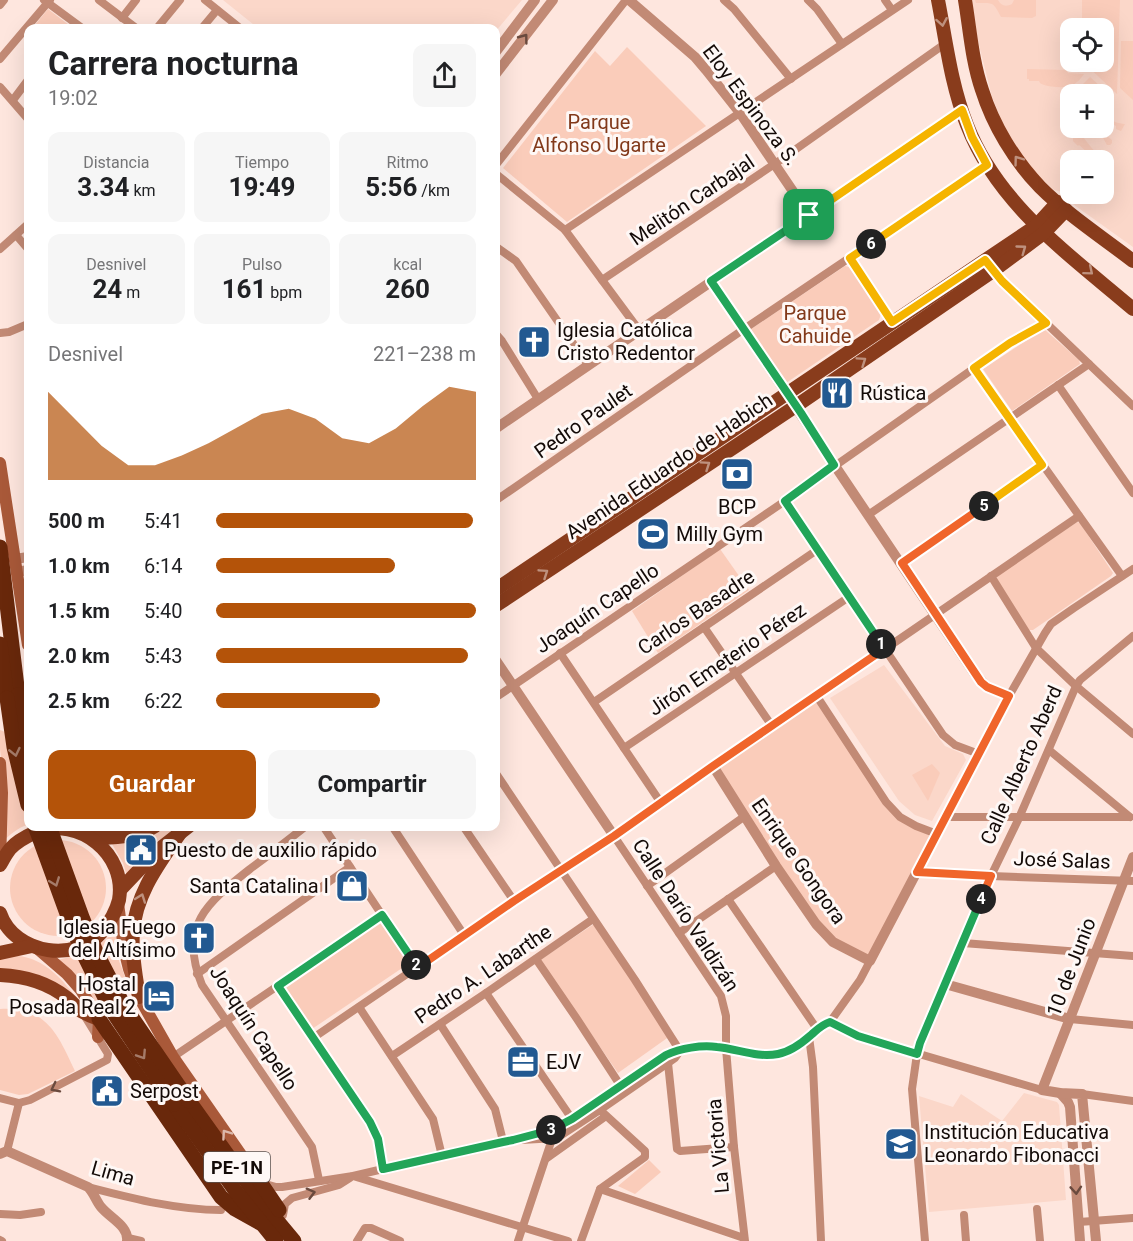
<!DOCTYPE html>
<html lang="es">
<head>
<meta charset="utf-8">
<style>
  body { margin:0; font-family:Roboto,sans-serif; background:#f6f6f6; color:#202124; height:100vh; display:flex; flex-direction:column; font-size:22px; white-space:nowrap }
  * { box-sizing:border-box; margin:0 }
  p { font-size:20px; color:#757577 }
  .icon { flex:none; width:33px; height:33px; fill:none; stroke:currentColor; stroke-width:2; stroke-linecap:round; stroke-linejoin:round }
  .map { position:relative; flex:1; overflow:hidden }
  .side { position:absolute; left:24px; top:24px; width:476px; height:807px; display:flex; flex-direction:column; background:#fff; border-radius:12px; box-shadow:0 6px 24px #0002 }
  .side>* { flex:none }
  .buttons { position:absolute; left:1060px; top:18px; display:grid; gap:12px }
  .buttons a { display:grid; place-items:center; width:54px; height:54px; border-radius:12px; background:#fff; box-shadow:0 6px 24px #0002; font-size:30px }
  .pin { position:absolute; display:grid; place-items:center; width:51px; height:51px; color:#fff; margin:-26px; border-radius:12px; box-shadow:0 3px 9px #0006 }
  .km { position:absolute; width:30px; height:30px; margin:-15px; border-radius:50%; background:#222; color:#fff; font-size:16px; line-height:30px; text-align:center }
  .round { display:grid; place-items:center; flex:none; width:63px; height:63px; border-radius:12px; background:#f6f6f6 }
  .overview { display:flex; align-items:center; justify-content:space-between; height:102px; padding:0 24px }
  h1 { font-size:33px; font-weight:700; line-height:45px }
  .figures { display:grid; grid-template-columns:repeat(3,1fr); gap:9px; height:102px; padding:6px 24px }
  .figures div { display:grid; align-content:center; border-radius:12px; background:#f6f6f6; text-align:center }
  .figures b { font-size:26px; font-weight:700 }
  .figures small { font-size:16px; font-weight:400 }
  .figures p { font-size:16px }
  .chart { height:168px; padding:12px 24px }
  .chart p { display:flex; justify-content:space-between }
  .chart svg { width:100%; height:108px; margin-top:6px; fill:#b45309; opacity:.7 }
  .action { display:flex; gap:12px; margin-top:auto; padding:12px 24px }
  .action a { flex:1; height:69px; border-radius:12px; background:#b45309; color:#fff; font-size:24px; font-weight:700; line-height:69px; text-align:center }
  .action a+a { background:#f6f6f6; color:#202124 }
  ul { padding:0 24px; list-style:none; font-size:20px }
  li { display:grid; grid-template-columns:96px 72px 1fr; align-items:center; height:45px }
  li i { height:15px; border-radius:8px; background:#b45309 }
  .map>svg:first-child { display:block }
</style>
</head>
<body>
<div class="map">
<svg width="1133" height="1241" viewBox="0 0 1133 1241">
  <rect width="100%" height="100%" fill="#fee6de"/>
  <g fill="#fbd7c9" fill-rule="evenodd">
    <path d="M223,0H522L495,32V28H258Z"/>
    <path d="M971,0H1133V247L1070,202L1069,199L1070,197L1063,192L1054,190L1037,175L1025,161L1002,122L992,97L978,41ZM1071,28H1104V62H1071ZM1071,94H1104V128H1071ZM1071,160H1104V194H1071Z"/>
    <path d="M884,665L945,746L963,754L966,760L932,821L915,815L899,801L830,698Z"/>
    <path d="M1024,1093L1057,1102L1059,1105L1066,1200L929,1212L919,1096L953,1107L961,1094L1002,1121Z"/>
  </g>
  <g fill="#faccba">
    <path d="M975,0H998C1001,6 1006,7 1012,4L1014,0H1036V16L1032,18L1001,17C993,1 993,3 976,3Z"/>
    <path d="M1082,0H1120L1117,94L1083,62H1104V35H1108L1109,22L1082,21Z"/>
    <path d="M48,9L73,28H36L34,26Z"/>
    <path d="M1121,41H1133V100L1120,88Z"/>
    <path d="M627,47L706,126L567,222L503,168L595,51L610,66Z"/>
    <path d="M1027,69L1067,70L1068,73L1084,74C1081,78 1078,82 1073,85C1064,89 1046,87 1040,83L1039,81H1029V79H1027Z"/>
    <path d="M1090,77L1112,97L1104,106L1110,113L1109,115C1112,123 1118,123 1125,124L1121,131L1116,129V126L1108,120L1104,121V94H1072L1073,91L1078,89Z"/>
    <path d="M1073,128H1097L1099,132L1106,138L1108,137L1112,140V143L1110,145H1107L1103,138L1096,132L1093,135L1083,128L1079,133C1086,139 1090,148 1098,154L1094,158L1079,145L1078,146L1073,141Z"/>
    <path d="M845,266L849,267L881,314L879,320L786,383L750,334L751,329Z"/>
    <path d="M1044,329L1079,360L1080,364L1012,411L983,369Z"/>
    <path d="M1077,522L1080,523L1113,573L1111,576L1033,630H1029L996,581L998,575Z"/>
    <path d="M720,549L749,590L658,653L632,611Z"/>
    <path d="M816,695L900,817L937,834L870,961L833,942L713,766Z"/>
    <path d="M0,730L5,732L28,730V825C18,827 10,835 2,842L5,794L0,749Z"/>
    <path d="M932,764L940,773L928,801L912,775Z"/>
    <path d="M164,827H180L127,876L123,863L112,844L139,842Z"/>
    <circle cx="58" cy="888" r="48"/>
    <path d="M382,920L411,962L312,1029L283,986Z"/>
    <path d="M594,924L670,1036L618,1073L540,960Z"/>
    <path d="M117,926L119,961L130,990L97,1005L57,960C81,955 104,947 117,926Z"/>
    <path d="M18,956C44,958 63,980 78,1000L0,971V957Z"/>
    <path d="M0,1009C47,1006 58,1035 75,1071L28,1094L19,1095L0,1090Z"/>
    <path d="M649,1160L661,1172L635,1194L618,1186Z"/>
  </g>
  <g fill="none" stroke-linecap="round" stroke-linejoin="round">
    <g stroke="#c28a75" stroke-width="8">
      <path d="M44,0L82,28"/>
      <path d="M99,0L136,28"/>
      <path d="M205,0L240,28"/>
      <path d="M724,0L734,9L791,79"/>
      <path d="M808,0L817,9L842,44"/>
      <path d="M885,0L892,10"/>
      <path d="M0,5L4,0"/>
      <path d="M122,18L136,0"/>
      <path d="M157,28L180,0"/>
      <path d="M202,28L217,10"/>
      <path d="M0,59L50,0"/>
      <path d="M0,87L28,119"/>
      <path d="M13,100L28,80"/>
      <path d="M495,166L626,0"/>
      <path d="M495,173L565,230L639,330"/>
      <path d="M809,215L961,110"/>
      <path d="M565,230L908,0"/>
      <path d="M16,235L28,249"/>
      <path d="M495,246L516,261L588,365"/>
      <path d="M0,249L28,224"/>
      <path d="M850,258L892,322"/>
      <path d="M991,269L1002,281L1133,406"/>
      <path d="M602,280L782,159L946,43"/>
      <path d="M0,333L9,332L28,324"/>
      <path d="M495,333L502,341L538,399"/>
      <path d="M974,368L1122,576"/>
      <path d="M1058,385L1133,493"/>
      <path d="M495,501L744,329L987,165"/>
      <path d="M785,501L943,735L955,745L979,754"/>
      <path d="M868,515L1089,364"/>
      <path d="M902,563L1042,465"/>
      <path d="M991,576L1036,648L1076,686L1133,734"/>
      <path d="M704,627L772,726"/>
      <path d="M1133,636L1080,680L1076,686L1019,818L991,876L1133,881"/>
      <path d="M560,653L661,803"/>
      <path d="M816,695L886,802L900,817L916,826L937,834"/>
      <path d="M1009,696L1045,633L1051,624L1074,608L1133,569"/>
      <path d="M495,698L785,501L1010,343L1046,323"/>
      <path d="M594,702L817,550"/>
      <path d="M624,748L849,597"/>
      <path d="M1049,750L1130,817"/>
      <path d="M713,766C835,683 958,600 1079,516"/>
      <path d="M495,772L635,980L680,1051"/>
      <path d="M946,817H1129"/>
      <path d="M306,826C287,841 269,855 250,869C207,903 178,926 202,985L312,1147L319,1180"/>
      <path d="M323,826L417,968"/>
      <path d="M392,826L464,935"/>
      <path d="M463,826L514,901"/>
      <path d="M647,886L745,816"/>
      <path d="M728,899L817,1029"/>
      <path d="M679,933L776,866"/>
      <path d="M963,943L1133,956"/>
      <path d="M536,959L577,1019L620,1085"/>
      <path d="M197,974L350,867"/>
      <path d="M278,986L370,1122L378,1139L383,1169"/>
      <path d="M486,993L572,1119"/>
      <path d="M359,1007L433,1119L442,1156"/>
      <path d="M1070,1019L1133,1025"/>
      <path d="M830,1022L858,1036L1042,1090"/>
      <path d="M440,1024L495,1109L503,1141"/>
      <path d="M809,1037L813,1067L821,1241"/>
      <path d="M313,1038L514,901L614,836L721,996L726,1016V1048L734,1147L745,1241"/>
      <path d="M392,1056L486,993L593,919"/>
      <path d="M173,1057L382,915"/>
      <path d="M668,1063L677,1149L680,1151L734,1147"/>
      <path d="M1082,1094L1133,1101"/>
      <path d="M0,1098L19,1103L30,1100L107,1060L108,1054L84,1015"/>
      <path d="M528,1136L552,1130L564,1124L666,1055L674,1051L696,1047L710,1046L718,1047L739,1052L768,1055L781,1054L787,1051L809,1037L820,1026L830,1022L860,980L870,961"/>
      <path d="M7,1151L19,1103"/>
      <path d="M547,1158L606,1116"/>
      <path d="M353,1176L568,1241"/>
      <path d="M262,1183L276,1187H282L353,1176L503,1141L557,1138L600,1110L668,1063L675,1058L680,1051"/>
      <path d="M88,1187C131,1198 176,1210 221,1210"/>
      <path d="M600,1189L744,1238"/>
      <path d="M1037,1209L1040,1241"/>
      <path d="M0,1214L20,1215L41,1212"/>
      <path d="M283,1215L285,1204L292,1198L339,1185L350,1178"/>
      <path d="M964,1215L966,1241"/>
      <path d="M1079,1222L1133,1218"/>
      <path d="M128,1238L141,1241"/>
      <path d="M0,1240L2,1241"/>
      <path d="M357,1241L365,1228H371L400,1241"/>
      <path d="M518,1241L553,1136"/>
      <path d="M581,1241L600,1189L645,1157V1151L600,1110"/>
      <path d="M925,1241L912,1089L917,1054L920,1043L945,984"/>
    </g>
    <g stroke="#c28a75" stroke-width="10">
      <path d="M495,53L535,0"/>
      <path d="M495,75L553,0"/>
      <path d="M495,429L809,215L740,113L706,70L695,57L629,0"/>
      <path d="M15,559L28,557"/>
      <path d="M17,572L28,570"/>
      <path d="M495,659L614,836L713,766L776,866L816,924L833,942L870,961L1009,696L987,687L974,673C886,542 799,411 711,281"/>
      <path d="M917,872L991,876L945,984L1070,1019"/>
      <path d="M1060,1093L1068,1102L1070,1107L1080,1241"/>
      <path d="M0,1154L7,1151L88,1187C94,1193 96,1201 101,1207C110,1218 129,1226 127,1241"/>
      <path d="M1096,1241L1082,1094L1060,1093L1042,1090L1133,857"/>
    </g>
    <g stroke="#a95939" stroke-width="12">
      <path d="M0,463L28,645"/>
      <path d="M0,763L2,793L0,864"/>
      <path d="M118,903L124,949L129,969L139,997L173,1057L260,1182"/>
      <path d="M38,949L67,974L81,990L99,1019"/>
      <path d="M98,1037L99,1019L100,1017"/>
    </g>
    <g stroke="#893c1c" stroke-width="14">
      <path d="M938,0C946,41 951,85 967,125C998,205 1070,255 1133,309"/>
      <path d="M965,0C970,30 972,61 982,90C993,125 1014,160 1040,187C1068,215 1102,237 1133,261"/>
      <path d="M495,590L1036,226L1058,202"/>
      <path d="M495,606L796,406L993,271L1044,233L1066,210"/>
      <path d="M92,838C114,837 136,838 155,826"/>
      <path d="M0,865C3,860 6,854 10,849C17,841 27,836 36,832C79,816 127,854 119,900C116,912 110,922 102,932C89,947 68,953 48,950C27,947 7,934 0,913"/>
      <path d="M120,890L157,851L189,826"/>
      <path d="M0,953L32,946"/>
      <path d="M0,975C25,976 47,982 67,998C72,1002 76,1007 81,1011C86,1014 93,1017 99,1019"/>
      <path d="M139,997C136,976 131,953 133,932C136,893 159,864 180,833"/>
    </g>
    <g stroke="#69280b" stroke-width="15">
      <path d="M0,547L18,695"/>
      <path d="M0,644L7,698"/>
      <path d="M99,1019L221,1197L235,1209L260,1223"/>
      <path d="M189,1101L259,1199L294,1241"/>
      <path d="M174,1104L237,1193L276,1241"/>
      <path d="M260,1182L279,1210"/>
    </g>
    <g stroke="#69280b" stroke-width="15">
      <path d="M18,695L28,753"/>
      <path d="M7,698L14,747L28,805"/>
      <path d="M35,826L70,922L86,959L109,1006L174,1104"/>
      <path d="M49,826L82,917L97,954L124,1006L189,1101"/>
    </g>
  </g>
  <defs><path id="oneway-chevron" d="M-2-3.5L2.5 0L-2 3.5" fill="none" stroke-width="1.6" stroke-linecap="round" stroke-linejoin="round" transform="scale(1.5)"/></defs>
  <g stroke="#be917e">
    <use href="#oneway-chevron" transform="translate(942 22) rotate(80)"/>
    <use href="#oneway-chevron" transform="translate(1018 160) rotate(-126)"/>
    <use href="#oneway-chevron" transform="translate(1022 249) rotate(-36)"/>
    <use href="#oneway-chevron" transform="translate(1089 271) rotate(40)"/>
    <use href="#oneway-chevron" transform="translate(862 361) rotate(-34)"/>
    <use href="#oneway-chevron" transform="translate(706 465) rotate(-34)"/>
    <use href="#oneway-chevron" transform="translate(544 573) rotate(-34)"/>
    <use href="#oneway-chevron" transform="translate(141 898) rotate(-70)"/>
  </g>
  <g stroke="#6a4a3e">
    <use href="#oneway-chevron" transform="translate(524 38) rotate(-53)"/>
    <use href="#oneway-chevron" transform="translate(55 1088) rotate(153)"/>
    <use href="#oneway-chevron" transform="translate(1076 1190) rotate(86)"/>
    <use href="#oneway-chevron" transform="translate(311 1193) rotate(-15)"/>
  </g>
  <g stroke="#a57b69">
    <use href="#oneway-chevron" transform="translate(15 752) rotate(77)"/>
    <use href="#oneway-chevron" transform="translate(55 882) rotate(69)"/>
    <use href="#oneway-chevron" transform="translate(142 1055) rotate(57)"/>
  </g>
  <use stroke="#dcb8aa" href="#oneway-chevron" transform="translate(226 1134) rotate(-125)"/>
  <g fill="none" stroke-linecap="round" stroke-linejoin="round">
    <defs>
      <path id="split-1" d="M809,215L711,281L801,413L834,465L785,501L881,644"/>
      <path id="split-2" d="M416,965L417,968L514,901L614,836L713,766L884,649L881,644"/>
      <path id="split-3" d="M416,965L382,915L278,986L370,1122L378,1139L383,1169L503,1142L513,1140L551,1130"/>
      <path id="split-4" d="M551,1130L572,1119L666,1055C681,1048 701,1045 717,1047C738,1049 757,1058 778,1054C789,1052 802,1043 811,1035C817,1030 821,1025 830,1022L858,1036L917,1054L920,1043L981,899"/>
      <path id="split-5" d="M981,899L991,876L917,872L1009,696L987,687L981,682L902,563L984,506"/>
      <path id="split-6" d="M871,244L850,258L892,322L985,260L1002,281L1046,323L1010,343L974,368L1042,465L984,506"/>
      <path id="split-7" d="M809,215L962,110L972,137L987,165L871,244"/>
    </defs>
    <use href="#split-1" stroke="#fff" stroke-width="12"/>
    <use href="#split-2" stroke="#fff" stroke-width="12"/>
    <use href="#split-3" stroke="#fff" stroke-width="12"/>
    <use href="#split-4" stroke="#fff" stroke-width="12"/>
    <use href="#split-5" stroke="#fff" stroke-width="12"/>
    <use href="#split-6" stroke="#fff" stroke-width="12"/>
    <use href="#split-7" stroke="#fff" stroke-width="12"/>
    <use href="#split-1" stroke="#22a559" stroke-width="8"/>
    <use href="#split-2" stroke="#f0652b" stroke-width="8"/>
    <use href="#split-3" stroke="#22a559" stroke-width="8"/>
    <use href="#split-4" stroke="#22a559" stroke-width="8"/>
    <use href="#split-5" stroke="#f0652b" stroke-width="8"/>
    <use href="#split-6" stroke="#f5b400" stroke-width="8"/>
    <use href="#split-7" stroke="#f5b400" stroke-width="8"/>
  </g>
  <defs>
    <symbol id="church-square" viewBox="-11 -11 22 22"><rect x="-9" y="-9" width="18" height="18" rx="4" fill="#225991" stroke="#fef8f6"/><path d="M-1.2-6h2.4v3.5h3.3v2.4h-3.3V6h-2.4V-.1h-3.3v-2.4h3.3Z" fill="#fff"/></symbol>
    <symbol id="restaurant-square" viewBox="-11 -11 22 22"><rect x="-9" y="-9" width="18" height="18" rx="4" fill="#225991" stroke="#fef8f6"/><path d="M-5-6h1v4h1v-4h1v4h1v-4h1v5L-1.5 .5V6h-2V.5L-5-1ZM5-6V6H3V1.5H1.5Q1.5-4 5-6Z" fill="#fff"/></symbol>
    <symbol id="bank-square" viewBox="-11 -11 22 22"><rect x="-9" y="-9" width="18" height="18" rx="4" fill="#225991" stroke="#fef8f6"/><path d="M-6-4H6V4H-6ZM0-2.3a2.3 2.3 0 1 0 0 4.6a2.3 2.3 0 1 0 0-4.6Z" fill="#fff"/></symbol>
    <symbol id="stadium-square" viewBox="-11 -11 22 22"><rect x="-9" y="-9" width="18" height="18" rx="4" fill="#225991" stroke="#fef8f6"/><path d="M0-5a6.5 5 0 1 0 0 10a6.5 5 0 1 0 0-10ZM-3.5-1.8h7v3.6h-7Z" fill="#fff"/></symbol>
    <symbol id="civic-square" viewBox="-11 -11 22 22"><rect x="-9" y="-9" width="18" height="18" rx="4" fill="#225991" stroke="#fef8f6"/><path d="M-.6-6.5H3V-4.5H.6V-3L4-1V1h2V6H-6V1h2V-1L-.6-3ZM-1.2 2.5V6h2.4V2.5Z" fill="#fff"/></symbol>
    <symbol id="shop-square" viewBox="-11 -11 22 22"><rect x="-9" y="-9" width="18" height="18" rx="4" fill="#225991" stroke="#fef8f6"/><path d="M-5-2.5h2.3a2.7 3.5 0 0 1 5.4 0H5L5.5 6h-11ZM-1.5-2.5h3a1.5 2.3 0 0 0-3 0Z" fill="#fff"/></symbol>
    <symbol id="hotel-square" viewBox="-11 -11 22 22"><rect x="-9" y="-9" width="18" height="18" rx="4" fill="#225991" stroke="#fef8f6"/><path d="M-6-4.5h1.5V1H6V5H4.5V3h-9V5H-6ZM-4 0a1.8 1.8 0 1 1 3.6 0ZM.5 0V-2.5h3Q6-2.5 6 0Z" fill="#fff"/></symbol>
    <symbol id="office-square" viewBox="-11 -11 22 22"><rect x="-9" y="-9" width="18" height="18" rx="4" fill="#225991" stroke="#fef8f6"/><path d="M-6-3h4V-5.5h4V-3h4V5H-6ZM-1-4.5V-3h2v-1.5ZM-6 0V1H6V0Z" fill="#fff"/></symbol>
    <symbol id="school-square" viewBox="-11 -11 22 22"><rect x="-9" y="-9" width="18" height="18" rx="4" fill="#225991" stroke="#fef8f6"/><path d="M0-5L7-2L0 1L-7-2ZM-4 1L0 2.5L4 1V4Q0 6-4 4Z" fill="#fff"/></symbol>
  </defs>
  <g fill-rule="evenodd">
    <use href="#church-square" x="515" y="323" width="38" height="38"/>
    <use href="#restaurant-square" x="818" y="374" width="38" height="38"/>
    <use href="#bank-square" x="718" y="455" width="38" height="38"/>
    <use href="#stadium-square" x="634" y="515" width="38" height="38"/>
    <use href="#civic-square" x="122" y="831" width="38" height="38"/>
    <use href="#shop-square" x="333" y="867" width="38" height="38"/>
    <use href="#church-square" x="180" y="919" width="38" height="38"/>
    <use href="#hotel-square" x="140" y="977" width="38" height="38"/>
    <use href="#office-square" x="504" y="1043" width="38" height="38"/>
    <use href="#civic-square" x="88" y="1072" width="38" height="38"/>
    <use href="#school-square" x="882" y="1125" width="38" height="38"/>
  </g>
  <g text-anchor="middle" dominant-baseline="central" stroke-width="6" stroke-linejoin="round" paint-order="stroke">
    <rect fill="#fef8f6" stroke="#5a514f" stroke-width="1.5" x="204" y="1152" width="66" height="30" rx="4.5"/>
    <g font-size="18" font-weight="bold" fill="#130a07">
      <text x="237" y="1167">PE-1N</text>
    </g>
    <g font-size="20" fill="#130a07" stroke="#fef8f6">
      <text transform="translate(751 105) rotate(53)">Eloy Espinoza S.</text>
      <text transform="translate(692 200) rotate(-34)">Melitón Carbajal</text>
      <text transform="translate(583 421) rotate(-35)">Pedro Paulet</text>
      <text transform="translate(669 466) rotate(-34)">Avenida Eduardo de Habich</text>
      <text transform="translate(597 608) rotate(-34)">Joaquín Capello</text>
      <text transform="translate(696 612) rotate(-34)">Carlos Basadre</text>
      <text transform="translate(727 659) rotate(-34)">Jirón Emeterio Pérez</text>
      <text transform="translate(1021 765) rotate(-66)">Calle Alberto Aberd</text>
      <text transform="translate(1062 860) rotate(2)">José Salas</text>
      <text transform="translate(799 861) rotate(55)">Enrique Gongora</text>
      <text transform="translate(686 915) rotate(57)">Calle Darío Valdizán</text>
      <text transform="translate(1071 967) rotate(-69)">10 de Junio</text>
      <text transform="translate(483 974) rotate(-34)">Pedro A. Labarthe</text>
      <text transform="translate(254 1028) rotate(57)">Joaquín Capello</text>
      <text transform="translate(718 1146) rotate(-95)">La Victoria</text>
      <text transform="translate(113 1173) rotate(16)">Lima</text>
    </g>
    <g font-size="20" fill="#82391a" stroke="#fef8f6">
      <text x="599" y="122">Parque<tspan x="599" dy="23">Alfonso Ugarte</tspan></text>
      <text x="815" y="313">Parque<tspan x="815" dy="23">Cahuide</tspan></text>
    </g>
    <g font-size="20" fill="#130a07" stroke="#fef8f6" text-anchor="start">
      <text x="557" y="330">Iglesia Católica<tspan x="557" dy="23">Cristo Redentor</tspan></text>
      <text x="860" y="393">Rústica</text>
      <text x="737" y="507" text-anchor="middle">BCP</text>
      <text x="676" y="534">Milly Gym</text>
      <text x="164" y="850">Puesto de auxilio rápido</text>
      <text x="329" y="886" text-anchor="end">Santa Catalina I</text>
      <text x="176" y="927" text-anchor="end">Iglesia Fuego<tspan x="176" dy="23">del Altísimo</tspan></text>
      <text x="136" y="984" text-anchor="end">Hostal<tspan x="136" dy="23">Posada Real 2</tspan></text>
      <text x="546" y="1062">EJV</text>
      <text x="130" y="1091">Serpost</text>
      <text x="924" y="1132">Institución Educativa<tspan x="924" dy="23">Leonardo Fibonacci</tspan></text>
    </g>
  </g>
</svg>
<div class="buttons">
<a><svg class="icon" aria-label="locate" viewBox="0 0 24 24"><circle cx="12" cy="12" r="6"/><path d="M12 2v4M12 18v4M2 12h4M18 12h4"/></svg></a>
<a>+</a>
<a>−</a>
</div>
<div class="pin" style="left:809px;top:215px;background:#1e9e55"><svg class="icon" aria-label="arrive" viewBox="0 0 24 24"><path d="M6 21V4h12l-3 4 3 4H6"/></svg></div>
<b class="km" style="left:881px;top:644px">1</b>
<b class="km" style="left:416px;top:965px">2</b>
<b class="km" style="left:551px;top:1130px">3</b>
<b class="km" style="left:981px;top:899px">4</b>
<b class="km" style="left:984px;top:506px">5</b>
<b class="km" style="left:871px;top:244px">6</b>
<section class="side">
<div class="overview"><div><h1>Carrera nocturna</h1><p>19:02</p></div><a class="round"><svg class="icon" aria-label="share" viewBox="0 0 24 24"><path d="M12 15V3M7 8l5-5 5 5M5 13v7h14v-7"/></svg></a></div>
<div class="figures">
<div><p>Distancia</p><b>3.34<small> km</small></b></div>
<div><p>Tiempo</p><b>19:49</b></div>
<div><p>Ritmo</p><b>5:56<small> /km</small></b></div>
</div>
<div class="figures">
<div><p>Desnivel</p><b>24<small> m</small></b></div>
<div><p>Pulso</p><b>161<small> bpm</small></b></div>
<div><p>kcal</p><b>260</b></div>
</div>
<div class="chart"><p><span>Desnivel</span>221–238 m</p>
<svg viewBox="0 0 160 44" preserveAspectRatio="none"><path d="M0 44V8L10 19L20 30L30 38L40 38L50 34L60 29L70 23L80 17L90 15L100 19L110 27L120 29L130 23L140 14L150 6L160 8V44z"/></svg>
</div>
<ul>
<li><b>500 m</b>5:41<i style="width:99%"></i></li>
<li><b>1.0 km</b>6:14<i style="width:69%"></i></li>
<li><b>1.5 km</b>5:40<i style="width:100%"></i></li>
<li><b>2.0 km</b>5:43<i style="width:97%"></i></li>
<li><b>2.5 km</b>6:22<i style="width:63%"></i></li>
</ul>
<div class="action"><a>Guardar</a><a>Compartir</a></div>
</section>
</div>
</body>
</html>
